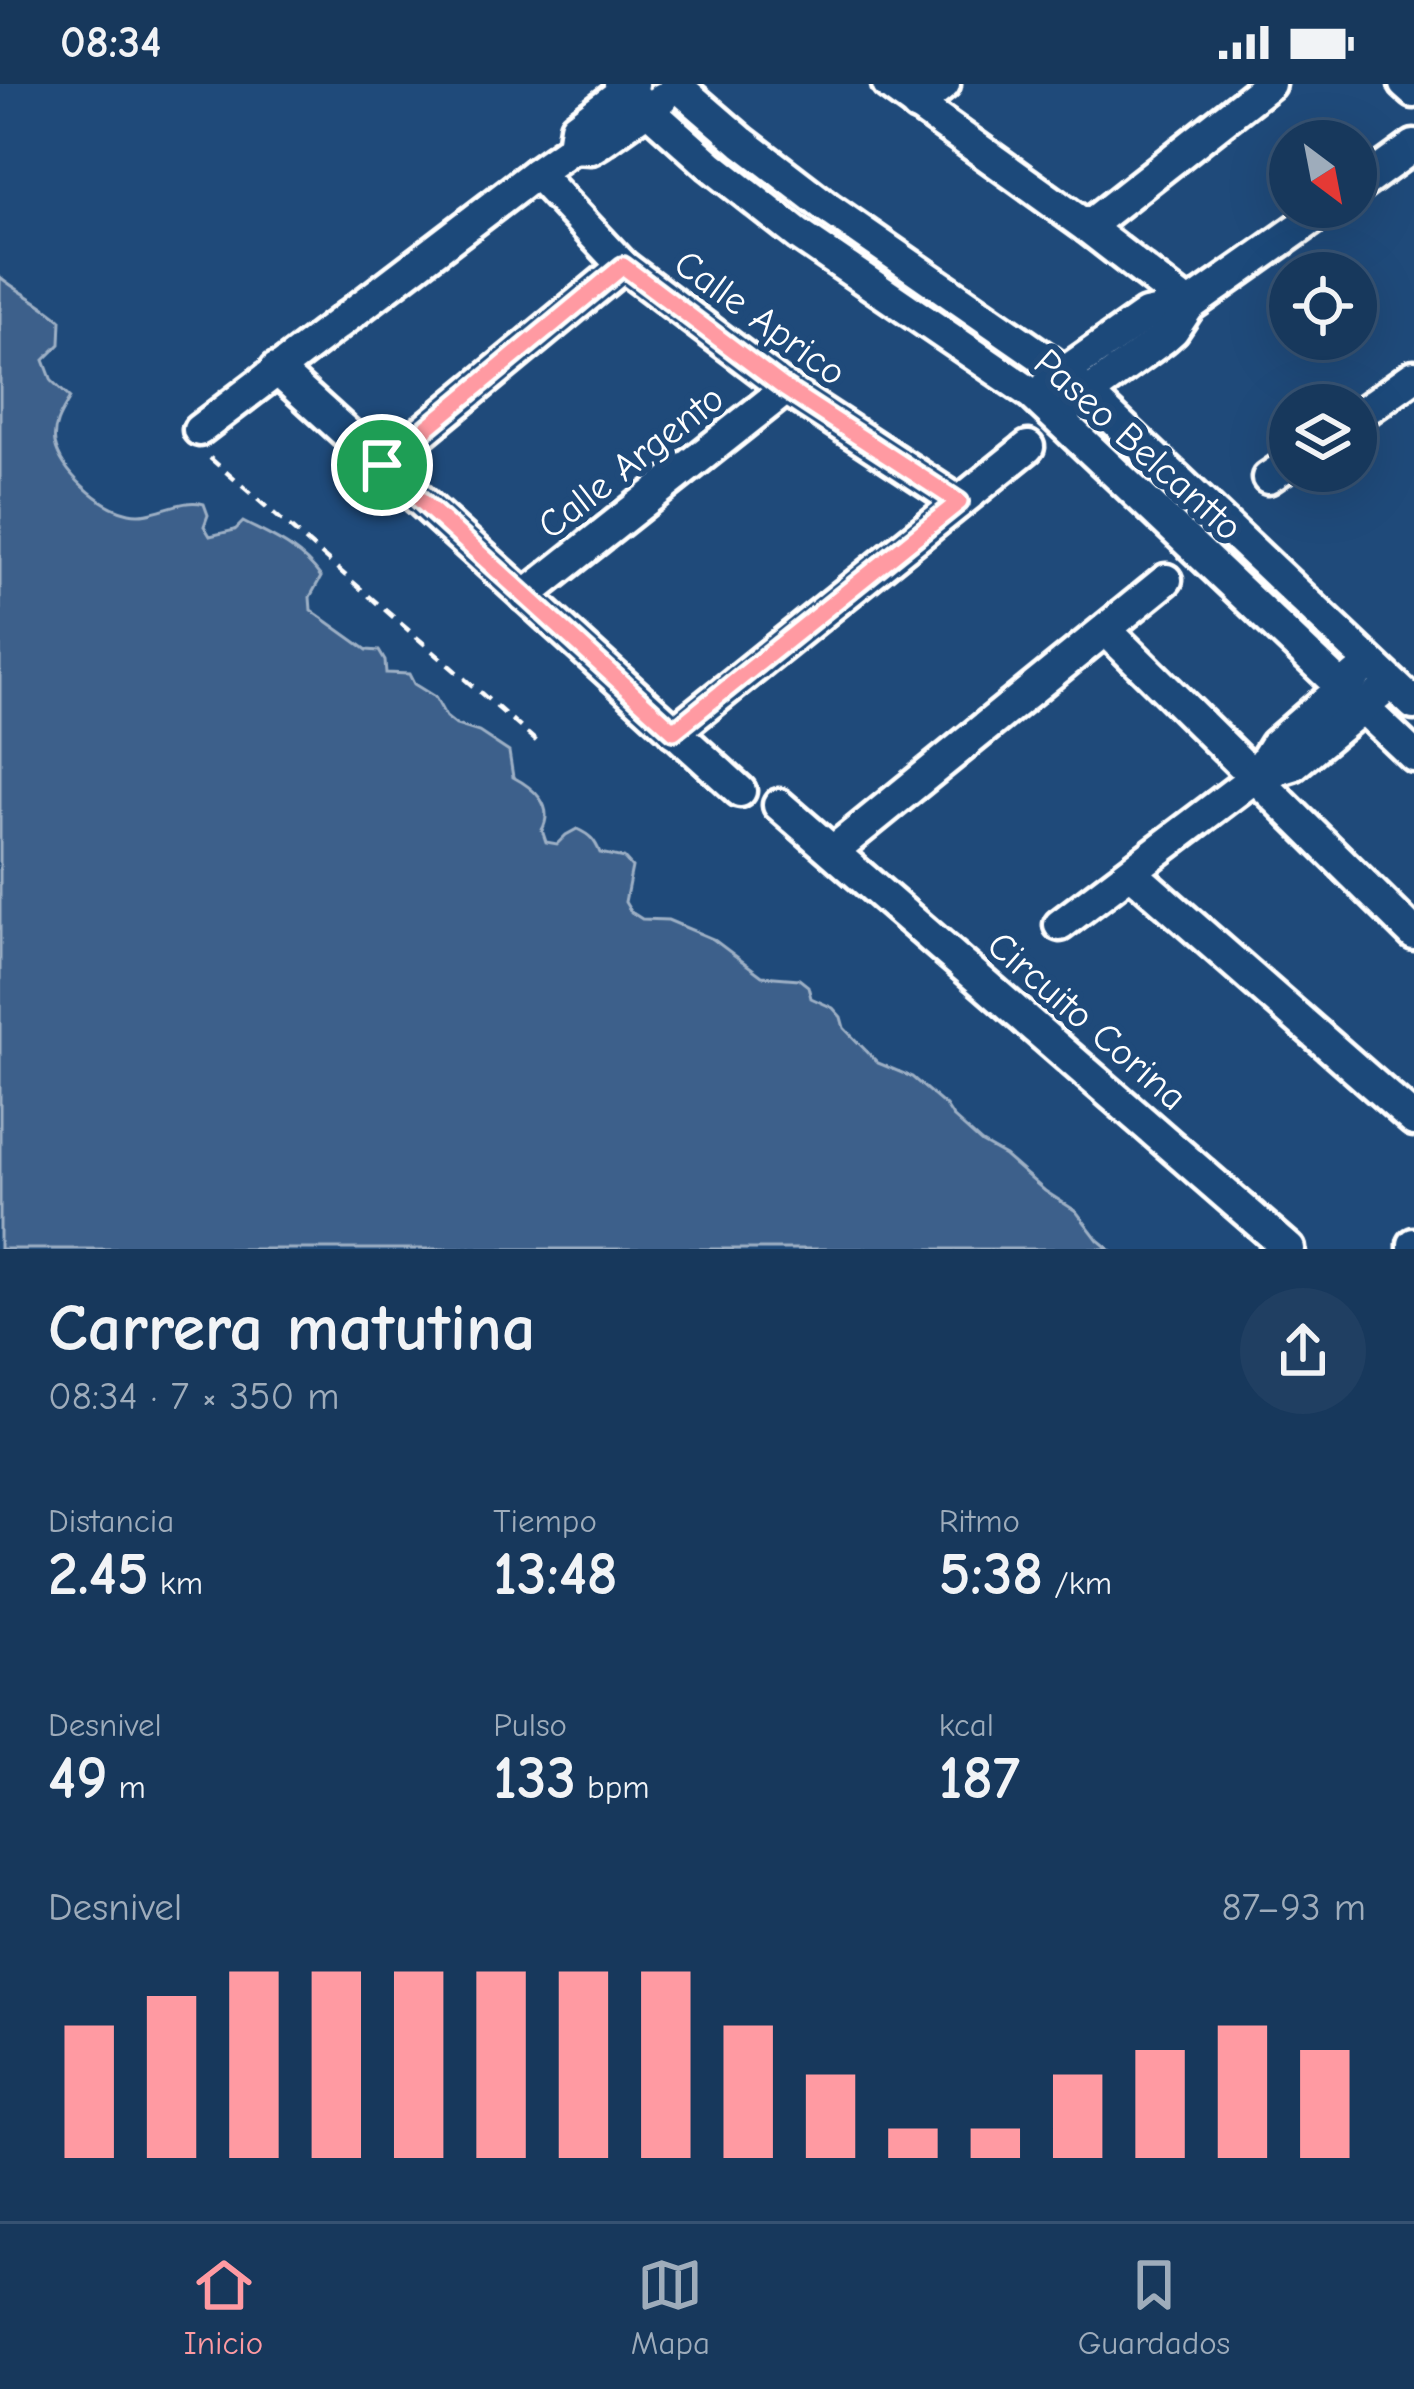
<!DOCTYPE html>
<html lang="es">
<head>
<meta charset="utf-8">
<style>
  body { margin:0; font-family:"Comic Neue",sans-serif; background:#203f62; color:#f1f3f6; height:100vh; display:flex; flex-direction:column; font-size:45px; white-space:nowrap }
  * { box-sizing:border-box; margin:0 }
  p { font-size:39px; color:#9eacbb }
  .icon { flex:none; width:66px; height:66px; fill:none; stroke:currentColor; stroke-width:2; stroke-linecap:round; stroke-linejoin:round }
  .map { position:relative; height:1165px; overflow:hidden }
  .details { display:flex; flex-direction:column; background:#17385c; flex:1 }
  .details>* { flex:none }
  .needle { width:78px; rotate:148deg }
  .tools { position:absolute; left:1269px; top:36px; display:grid; gap:24px }
  .tools a { display:grid; place-items:center; width:108px; height:108px; border-radius:50%; background:#17385c; box-shadow:0 12px 48px #0002,0 0 0 3px #365272; font-size:60px }
  .pin { position:absolute; display:grid; place-items:center; width:102px; height:102px; color:#fff; margin:-51px; border:6px solid #fff; border-radius:50%; box-shadow:0 3px 12px #0007 }
  .round { display:grid; place-items:center; flex:none; width:126px; height:126px; border-radius:63px; background:#203f62 }
  .summary { display:flex; align-items:center; justify-content:space-between; height:204px; padding:0 48px }
  h1 { font-size:66px; font-weight:600; line-height:90px }
  .figures { display:grid; grid-template-columns:repeat(3,1fr); gap:18px; height:204px; padding:12px 48px }
  .figures div { display:grid; align-content:center }
  .figures b { font-size:60px; font-weight:600 }
  .figures small { font-size:33px; font-weight:400 }
  .figures p { font-size:33px }
  .chart { height:336px; padding:24px 48px }
  .chart p { display:flex; justify-content:space-between }
  .chart svg { width:100%; height:216px; margin-top:12px; stroke:#ff9aa2; stroke-width:6 }
  .status { display:flex; justify-content:space-between; align-items:center; height:84px; padding:0 60px; background:#17385c; direction:ltr }
  .status svg { height:33px; fill:currentColor }
  .menu { display:flex; justify-content:space-around; align-items:center; height:168px; border-top:3px solid #365272; background:#17385c; font-size:33px; color:#9eacbb }
  .menu a { display:grid; justify-items:center; gap:6px }
  .menu .current { color:#ff9aa2 }
  .map>svg:first-child { display:block }
</style>
</head>
<body>
<div class="status"><b>08:34</b><svg viewBox="0 0 49 12"><path d="M0 12V9h3v3zM5 12V6h3v6zM10 12V3h3v9zM15 12V0h3v12zM26 1h20v11H26zM47 4h2v5h-2z"/></svg></div>
<div class="map">
<svg width="1414" height="1165" viewBox="0 0 1414 1165">
  <rect width="100%" height="100%" fill="#1f4a7a"/>
  <filter id="ink" filterUnits="userSpaceOnUse"><feTurbulence type="fractalNoise" baseFrequency=".00833" numOctaves="2"/><feDisplacementMap in="SourceGraphic" scale="24" xChannelSelector="R" yChannelSelector="G"/><feConvolveMatrix kernelMatrix="1 2 1 2 8 2 1 2 1" color-interpolation-filters="sRGB"/></filter>
  <g filter="url(#ink)">
    <path fill="#3c618b" stroke="#9eb0c5" stroke-width="3" d="M0,193C20,209 42,219 61,236L60,260L44,276L52,297L70,314C62,328 52,342 55,359C61,388 100,423 129,429C153,435 179,413 204,420L208,431L204,442L210,452L235,446L243,438C274,454 300,464 321,493L310,513L311,526L367,566L379,567L385,577L386,589L409,590L414,600L435,613L446,633L456,641L479,648L509,668L513,693C534,704 555,722 542,746L546,758L557,760L566,751L577,745C590,751 595,756 600,769L624,774L632,783L625,818L631,828L642,835L668,836L713,855L762,892L799,895L808,902L811,914L833,924L841,933L844,944L878,979L912,993L946,1022L953,1033L982,1059L1005,1072L1045,1107L1076,1127L1098,1156L1109,1165H0Z"/>
    <g fill="none" stroke-linecap="round" stroke-linejoin="round">
      <defs>
        <g id="minor">
          <path d="M620,0L710,81L799,151L1032,310L1414,672"/>
          <path d="M675,0L742,58L828,124L1064,288L1414,620"/>
          <path d="M888,0L1087,143L1189,222"/>
          <path d="M1405,0L1414,8"/>
          <path d="M917,22L944,0"/>
          <path d="M573,63L576,43L633,0"/>
          <path d="M536,89L623,182L786,305L959,418"/>
          <path d="M1356,104L1414,62"/>
          <path d="M1087,143L1269,0"/>
          <path d="M276,285L740,707"/>
          <path d="M1049,299L1146,231L1189,222"/>
          <path d="M1073,320L1164,254L1173,246L1189,222L1329,123"/>
          <path d="M1356,333L1414,292"/>
          <path d="M199,346L536,89L573,63L591,64L599,59L663,14"/>
          <path d="M382,381L623,182"/>
          <path d="M1268,394L1290,379"/>
          <path d="M525,512L786,305"/>
          <path d="M1106,546L1414,850"/>
          <path d="M674,648L1028,363"/>
          <path d="M1255,693L1275,661L1356,591"/>
          <path d="M779,721L1289,1165"/>
          <path d="M833,767L1166,496"/>
          <path d="M1131,788L1414,1036"/>
          <path d="M1060,841L1255,693L1293,681L1378,611"/>
          <path d="M1414,1165V1160"/>
        </g>
      </defs>
      <use href="#minor" stroke="#fff" stroke-width="39"/>
      <path stroke="#fff" stroke-width="4.5" stroke-dasharray="12 9" stroke-linecap="butt" d="M210,374L543,663"/>
      <use href="#minor" stroke="#1f4a7a" stroke-width="30"/>
    </g>
  </g>
  <g fill="none" stroke-linecap="round" stroke-linejoin="round" filter="url(#ink)">
    <defs>
      <path id="route" d="M623,182L786,305L959,418L674,647L382,381Z"/>
    </defs>
    <use href="#route" stroke="#fff" stroke-width="24"/>
    <use href="#route" stroke="#ff9aa2" stroke-width="15"/>
  </g>
  <g text-anchor="middle" dominant-baseline="central" stroke-width="12" stroke-linejoin="round" paint-order="stroke">
    <g font-size="39" fill="#fff" stroke="#1f4a7a">
      <text transform="translate(760 234) rotate(36)">Calle Aprico</text>
      <text transform="translate(1138 361) rotate(42)">Paseo Belcantto</text>
      <text transform="translate(631 378) rotate(-38)">Calle Argento</text>
      <text transform="translate(1087 937) rotate(41)">Circuito Corina</text>
    </g>
  </g>
</svg>
<div class="tools">
<a><svg class="needle" viewBox="-14 -14 28 28"><path d="M0-13l5 13h-10z" fill="#e53935"/><path d="M0 13l5-13h-10z" fill="#9eacbb"/></svg></a>
<a><svg class="icon" aria-label="locate" viewBox="0 0 24 24"><circle cx="12" cy="12" r="6"/><path d="M12 2v4M12 18v4M2 12h4M18 12h4"/></svg></a>
<a><svg class="icon" aria-label="layers" viewBox="0 0 24 24"><path d="M12 4l9 5-9 5-9-5zM3 14l9 5 9-5"/></svg></a>
</div>
<div class="pin" style="left:382px;top:381px;background:#1e9e55"><svg class="icon" aria-label="arrive" viewBox="0 0 24 24"><path d="M6 21V4h12l-3 4 3 4H6"/></svg></div>
</div>
<section class="details">
<div class="summary"><div><h1>Carrera matutina</h1><p>08:34 · 7 × 350 m</p></div><a class="round"><svg class="icon" aria-label="share" viewBox="0 0 24 24"><path d="M12 15V3M7 8l5-5 5 5M5 13v7h14v-7"/></svg></a></div>
<div class="figures">
<div><p>Distancia</p><b>2.45<small> km</small></b></div>
<div><p>Tiempo</p><b>13:48</b></div>
<div><p>Ritmo</p><b>5:38<small> /km</small></b></div>
</div>
<div class="figures">
<div><p>Desnivel</p><b>49<small> m</small></b></div>
<div><p>Pulso</p><b>133<small> bpm</small></b></div>
<div><p>kcal</p><b>187</b></div>
</div>
<div class="chart"><p><span>Desnivel</span>87–93 m</p>
<svg viewBox="0 0 160 44" preserveAspectRatio="none"><path d="M5 44V17M15 44V11M25 44V6M35 44V6M45 44V6M55 44V6M65 44V6M75 44V6M85 44V17M95 44V27M105 44V38M115 44V38M125 44V27M135 44V22M145 44V17M155 44V22"/></svg>
</div>
</section>
<nav class="menu">
<a class="current"><svg class="icon" aria-label="home" viewBox="0 0 24 24"><path d="M3 11l9-7 9 7M6 9v11h12V9"/></svg>Inicio</a>
<a><svg class="icon" aria-label="map" viewBox="0 0 24 24"><path d="M3 6l6-2 6 2 6-2v14l-6 2-6-2-6 2zM9 4v14M15 6v14"/></svg>Mapa</a>
<a><svg class="icon" aria-label="saved" viewBox="0 0 24 24"><path d="M7 4h10v16l-5-4-5 4z"/></svg>Guardados</a>
</nav>
</body>
</html>
